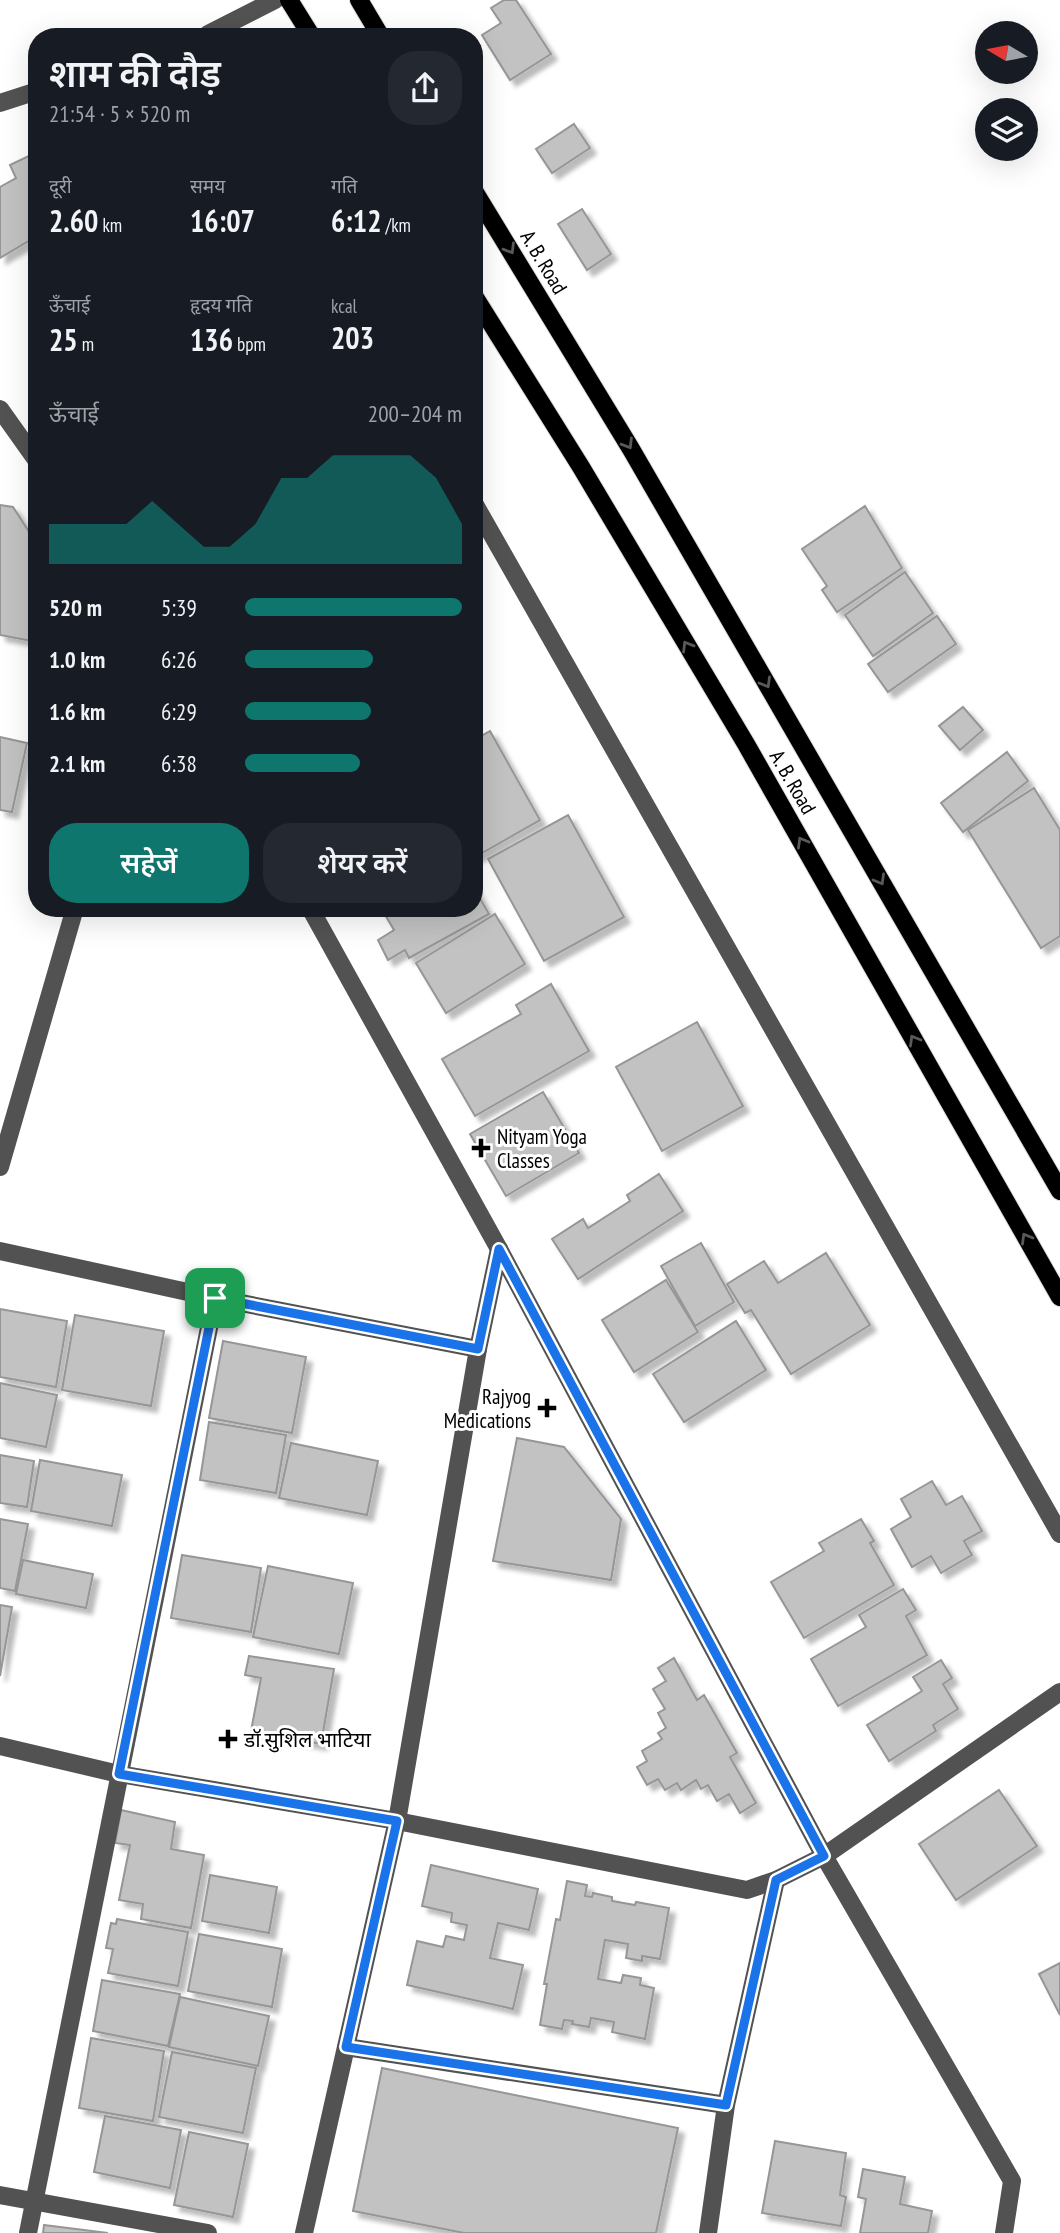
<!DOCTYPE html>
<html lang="hi">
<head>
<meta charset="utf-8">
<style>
  body { margin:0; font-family:"PT Sans Narrow","Noto Sans Devanagari",sans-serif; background:#242831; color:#f1f3f6; height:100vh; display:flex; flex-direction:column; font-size:26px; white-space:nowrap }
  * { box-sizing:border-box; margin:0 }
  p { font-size:23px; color:#9ea1a6 }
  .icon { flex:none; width:38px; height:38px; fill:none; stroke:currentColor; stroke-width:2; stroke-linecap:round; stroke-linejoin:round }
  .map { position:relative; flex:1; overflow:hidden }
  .details { position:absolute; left:28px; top:28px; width:455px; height:889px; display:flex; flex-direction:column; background:#171b24; border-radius:28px; box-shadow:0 7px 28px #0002 }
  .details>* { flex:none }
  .needle { width:46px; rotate:280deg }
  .controls { position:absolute; left:975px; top:21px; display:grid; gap:14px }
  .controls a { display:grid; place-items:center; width:63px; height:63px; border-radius:50%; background:#171b24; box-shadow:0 7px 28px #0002; font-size:35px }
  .pin { position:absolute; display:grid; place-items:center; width:60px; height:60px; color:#fff; margin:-30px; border-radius:14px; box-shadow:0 4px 10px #0006 }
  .round { display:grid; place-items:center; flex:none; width:74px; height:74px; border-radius:28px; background:#242831 }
  .summary { display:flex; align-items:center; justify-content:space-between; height:119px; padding:0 21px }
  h1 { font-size:38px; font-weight:600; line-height:52px }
  .stats { display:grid; grid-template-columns:repeat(3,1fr); gap:10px; height:119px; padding:7px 21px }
  .stats div { display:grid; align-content:center }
  .stats b { font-size:30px; font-weight:600 }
  .stats small { font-size:19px; font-weight:400 }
  .stats p { font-size:19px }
  .chart { height:196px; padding:14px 21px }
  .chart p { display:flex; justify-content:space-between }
  .chart svg { width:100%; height:126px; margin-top:7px; fill:#0f766e; opacity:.7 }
  .button { display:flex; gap:14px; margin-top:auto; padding:14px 21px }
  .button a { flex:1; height:80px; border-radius:28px; background:#0f766e; color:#fff; font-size:28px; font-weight:600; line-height:80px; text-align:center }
  .button a+a { background:#242831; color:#f1f3f6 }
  ul { padding:0 21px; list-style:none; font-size:23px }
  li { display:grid; grid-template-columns:112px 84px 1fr; align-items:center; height:52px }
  li i { height:18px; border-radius:9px; background:#0f766e }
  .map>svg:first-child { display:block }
</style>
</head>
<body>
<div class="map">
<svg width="1060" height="2233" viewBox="0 0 1060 2233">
  <defs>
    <filter id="shadow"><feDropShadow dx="6" dy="6" stdDeviation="2" flood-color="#0004"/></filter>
  </defs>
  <rect width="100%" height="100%" fill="#fff"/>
  <g fill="#c2c2c2" stroke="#969696" stroke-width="2" filter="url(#shadow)">
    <path d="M504,0H516L551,54L510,80L482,35L501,23L491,8Z"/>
    <path d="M574,124L590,148L552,173L536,149Z"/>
    <path d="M37,152V236L0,258V187L16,178L10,165Z"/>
    <path d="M582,209L611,254L587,270L558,224Z"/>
    <path d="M0,505L13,507L37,544V642L0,635Z"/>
    <path d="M865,506L902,568L837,612L822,590L827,586L802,549Z"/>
    <path d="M905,572L933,613L873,656L845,615Z"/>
    <path d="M937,616L956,644L888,692L868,664Z"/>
    <path d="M963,707L983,730L960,750L939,726Z"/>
    <path d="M490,731L540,820L477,856L474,851V740Z"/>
    <path d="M0,737L27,743L12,812L0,810Z"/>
    <path d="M1007,752L1028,781L963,832L941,803Z"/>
    <path d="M1034,788L1060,830V936L1041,948L968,830Z"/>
    <path d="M568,815L624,917L544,961L488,859Z"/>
    <path d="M474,888L489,914L409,958L405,950L388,960L378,940L394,930L381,908H474Z"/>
    <path d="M495,914L525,964L446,1013L416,963Z"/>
    <path d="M551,984L589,1051L475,1116L442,1059L521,1014L516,1005Z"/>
    <path d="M697,1022L743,1106L662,1151L616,1067Z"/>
    <path d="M543,1092L579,1153L506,1196L470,1134Z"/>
    <path d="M659,1174L683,1211L578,1279L552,1239L583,1219L588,1228L630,1201L627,1195Z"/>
    <path d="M701,1243L734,1302L695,1326L661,1266Z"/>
    <path d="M826,1253L870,1325L791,1374L751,1310L745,1313L727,1284L764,1261L778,1283Z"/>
    <path d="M666,1280L698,1332L634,1372L602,1320Z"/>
    <path d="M0,1309L67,1321L56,1387L0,1377Z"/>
    <path d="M75,1315L164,1331L151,1406L62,1390Z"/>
    <path d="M736,1321L766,1370L684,1422L653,1374Z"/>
    <path d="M223,1341L306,1357L292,1433L209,1418Z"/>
    <path d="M0,1383L57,1395L46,1447L0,1438Z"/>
    <path d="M209,1422L286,1435L276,1493L200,1480Z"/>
    <path d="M517,1438L564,1447L621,1519L611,1580L493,1561Z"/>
    <path d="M291,1443L378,1461L367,1515L279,1498Z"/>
    <path d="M0,1455L34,1461L27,1507L0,1503Z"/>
    <path d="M40,1460L122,1475L112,1526L31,1511Z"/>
    <path d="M932,1481L946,1505L962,1496L982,1531L964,1541L972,1555L941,1573L931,1556L912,1567L891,1529L911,1517L901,1499Z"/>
    <path d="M0,1519L28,1524L15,1591L0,1588Z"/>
    <path d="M861,1519L874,1541L870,1543L894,1585L804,1638L771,1582L824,1551L819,1543Z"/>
    <path d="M182,1555L261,1568L251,1632L171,1618Z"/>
    <path d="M23,1560L93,1574L86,1608L16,1594Z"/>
    <path d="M268,1566L353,1583L339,1654L253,1637Z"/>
    <path d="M903,1589L916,1610L906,1616L927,1655L838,1706L811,1659L866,1627L859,1615Z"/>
    <path d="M0,1605L12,1607L0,1676Z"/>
    <path d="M249,1656L334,1669L321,1744L251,1731L261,1678L245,1675Z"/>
    <path d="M674,1658L697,1700L704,1695L737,1753L730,1757L756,1803L740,1813L729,1794L717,1801L708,1785L701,1789L696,1780L681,1790L677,1783L665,1790L658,1779L647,1785L637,1767L647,1761L642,1751L662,1739L658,1733L666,1728L658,1713L665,1709L653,1689L666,1681L658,1668Z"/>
    <path d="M941,1660L952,1678L943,1684L958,1709L933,1725L936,1731L889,1761L867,1725L922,1691L913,1677Z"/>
    <path d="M999,1790L1037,1846L956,1900L919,1844Z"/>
    <path d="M121,1810L175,1822L171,1849L204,1855L191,1928L141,1919L143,1904L119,1900L130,1845L115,1843Z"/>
    <path d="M431,1865L538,1889L529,1930L498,1923L490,1958L523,1965L513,2009L407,1985L417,1941L443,1947L446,1936L464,1940L467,1925L451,1922L452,1913L422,1906Z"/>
    <path d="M210,1875L277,1887L269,1933L202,1921Z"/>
    <path d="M567,1881L587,1885L585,1896L592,1897L593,1893L612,1897V1901L635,1905L636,1902L669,1908L660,1959L642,1956V1961L626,1958L628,1944L605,1940L598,1979L621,1983L623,1975L641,1978L640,1985L654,1988L645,2039L612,2032L614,2022L591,2018L589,2027L572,2024L573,2021L564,2020L562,2029L540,2025L547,1984H544L556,1919L560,1920Z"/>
    <path d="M117,1919L188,1932L178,1986L108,1973L113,1949L106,1948L111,1923L116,1924Z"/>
    <path d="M199,1934L282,1949L272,2007L188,1991Z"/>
    <path d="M1060,1963V2015L1039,1974Z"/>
    <path d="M102,1980L180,1994L168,2046L93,2031Z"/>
    <path d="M180,1997L269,2016L258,2066L169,2047Z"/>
    <path d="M91,2038L164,2051L153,2121L79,2108Z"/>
    <path d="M172,2052L256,2068L243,2133L159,2117Z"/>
    <path d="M382,2068L678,2128L656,2233H464L353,2211Z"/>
    <path d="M105,2116L181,2130L170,2188L94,2172Z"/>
    <path d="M189,2132L248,2144L233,2217L174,2205Z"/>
    <path d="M775,2141L846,2153L840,2195L846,2197L841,2226L762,2213Z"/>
    <path d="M863,2169L905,2177L900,2204L932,2211L928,2233H860L866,2199L858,2197Z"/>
    <path d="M44,2225L108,2233H43Z"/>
  </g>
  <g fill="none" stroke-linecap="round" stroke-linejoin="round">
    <defs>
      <g id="major">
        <path d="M289,0L312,37"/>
        <path d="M359,0L381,37"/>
        <path d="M474,191L631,449L1060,1191"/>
        <path d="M474,296L581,467L746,744L1060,1297"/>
      </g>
    </defs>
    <use href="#major" stroke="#dbdbdb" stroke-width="20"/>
    <g stroke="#525252" stroke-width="18">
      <path d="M208,34L275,0"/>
      <path d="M0,103L37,91"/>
      <path d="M0,409L37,461"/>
      <path d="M474,503L1060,1534"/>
      <path d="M310,908L499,1249L824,1856L1012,2181L1004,2233"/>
      <path d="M0,1167L75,908"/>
      <path d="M0,1251L215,1298L478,1349"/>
      <path d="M0,1746L119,1774L397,1821L747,1890L776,1880L824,1856L1060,1692"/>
      <path d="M346,2047L726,2105"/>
      <path d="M0,2195L208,2233"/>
      <path d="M28,2233L215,1298"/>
      <path d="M304,2233L397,1821L478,1349L499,1249"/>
      <path d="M708,2233L726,2105L776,1880"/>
    </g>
    <use href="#major" stroke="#000" stroke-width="18"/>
  </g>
  <defs><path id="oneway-chevron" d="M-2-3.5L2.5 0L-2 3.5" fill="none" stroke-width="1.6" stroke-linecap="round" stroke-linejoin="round" transform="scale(1.75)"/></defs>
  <g stroke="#595959">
    <use href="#oneway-chevron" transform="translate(510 249) rotate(59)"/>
    <use href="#oneway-chevron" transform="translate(628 444) rotate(59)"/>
    <use href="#oneway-chevron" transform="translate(687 646) rotate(-121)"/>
    <use href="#oneway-chevron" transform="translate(766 683) rotate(60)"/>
    <use href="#oneway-chevron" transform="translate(802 842) rotate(-120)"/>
    <use href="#oneway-chevron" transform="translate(880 880) rotate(60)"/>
    <use href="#oneway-chevron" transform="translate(914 1040) rotate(-120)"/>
    <use href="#oneway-chevron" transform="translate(1026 1238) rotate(-120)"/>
  </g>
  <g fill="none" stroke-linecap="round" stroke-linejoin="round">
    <defs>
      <path id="route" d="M499,1249L824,1856L776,1880L726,2105L346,2047L397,1821L119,1774L215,1298L478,1349Z"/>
    </defs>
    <use href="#route" stroke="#fff" stroke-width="14"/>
    <use href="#route" stroke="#1a73e8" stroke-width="9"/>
  </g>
  <g fill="#000" stroke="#fff" stroke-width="2.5">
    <path d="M477.5 1137.5h7v7h7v7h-7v7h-7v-7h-7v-7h7z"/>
    <path d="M543.5 1397.5h7v7h7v7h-7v7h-7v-7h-7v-7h7z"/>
    <path d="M224.5 1728.5h7v7h7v7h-7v7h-7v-7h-7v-7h7z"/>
  </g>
  <g text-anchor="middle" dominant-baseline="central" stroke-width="6" stroke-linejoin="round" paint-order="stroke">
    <g font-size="21" fill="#000" stroke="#fff">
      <text transform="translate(544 262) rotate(59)">A. B. Road</text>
      <text transform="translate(793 782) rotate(60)">A. B. Road</text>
    </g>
    <g font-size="21" fill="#000" stroke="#fff" text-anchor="start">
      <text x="497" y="1136">Nityam Yoga<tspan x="497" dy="24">Classes</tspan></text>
      <text x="531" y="1396" text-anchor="end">Rajyog<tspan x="531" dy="24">Medications</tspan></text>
      <text x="244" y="1739">डॉ.सुशिल भाटिया</text>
    </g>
  </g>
</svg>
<div class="controls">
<a><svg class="needle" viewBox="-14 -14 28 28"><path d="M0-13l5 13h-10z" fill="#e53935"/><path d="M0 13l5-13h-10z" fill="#9ea1a6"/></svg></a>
<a><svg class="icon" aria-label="layers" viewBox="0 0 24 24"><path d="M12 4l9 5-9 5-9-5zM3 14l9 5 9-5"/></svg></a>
</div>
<div class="pin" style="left:215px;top:1298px;background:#1e9e55"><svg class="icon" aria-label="arrive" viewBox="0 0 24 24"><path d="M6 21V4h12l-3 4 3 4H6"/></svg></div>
<section class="details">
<div class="summary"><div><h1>शाम की दौड़</h1><p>21:54 · 5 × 520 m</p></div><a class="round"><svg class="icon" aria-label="share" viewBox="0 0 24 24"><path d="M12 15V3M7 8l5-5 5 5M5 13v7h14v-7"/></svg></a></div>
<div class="stats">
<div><p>दूरी</p><b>2.60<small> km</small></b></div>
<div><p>समय</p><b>16:07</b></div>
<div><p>गति</p><b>6:12<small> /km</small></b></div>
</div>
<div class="stats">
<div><p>ऊँचाई</p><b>25<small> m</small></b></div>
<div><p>हृदय गति</p><b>136<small> bpm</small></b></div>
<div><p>kcal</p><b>203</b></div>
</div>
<div class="chart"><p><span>ऊँचाई</span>200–204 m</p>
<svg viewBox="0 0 160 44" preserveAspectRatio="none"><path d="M0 44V30L10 30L20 30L30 30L40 22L50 30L60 38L70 38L80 30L90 14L100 14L110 6L120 6L130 6L140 6L150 14L160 30V44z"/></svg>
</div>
<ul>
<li><b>520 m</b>5:39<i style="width:100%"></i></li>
<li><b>1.0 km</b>6:26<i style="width:59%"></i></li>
<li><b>1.6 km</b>6:29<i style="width:58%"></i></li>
<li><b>2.1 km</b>6:38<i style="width:53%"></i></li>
</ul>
<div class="button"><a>सहेजें</a><a>शेयर करें</a></div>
</section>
</div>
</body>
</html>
